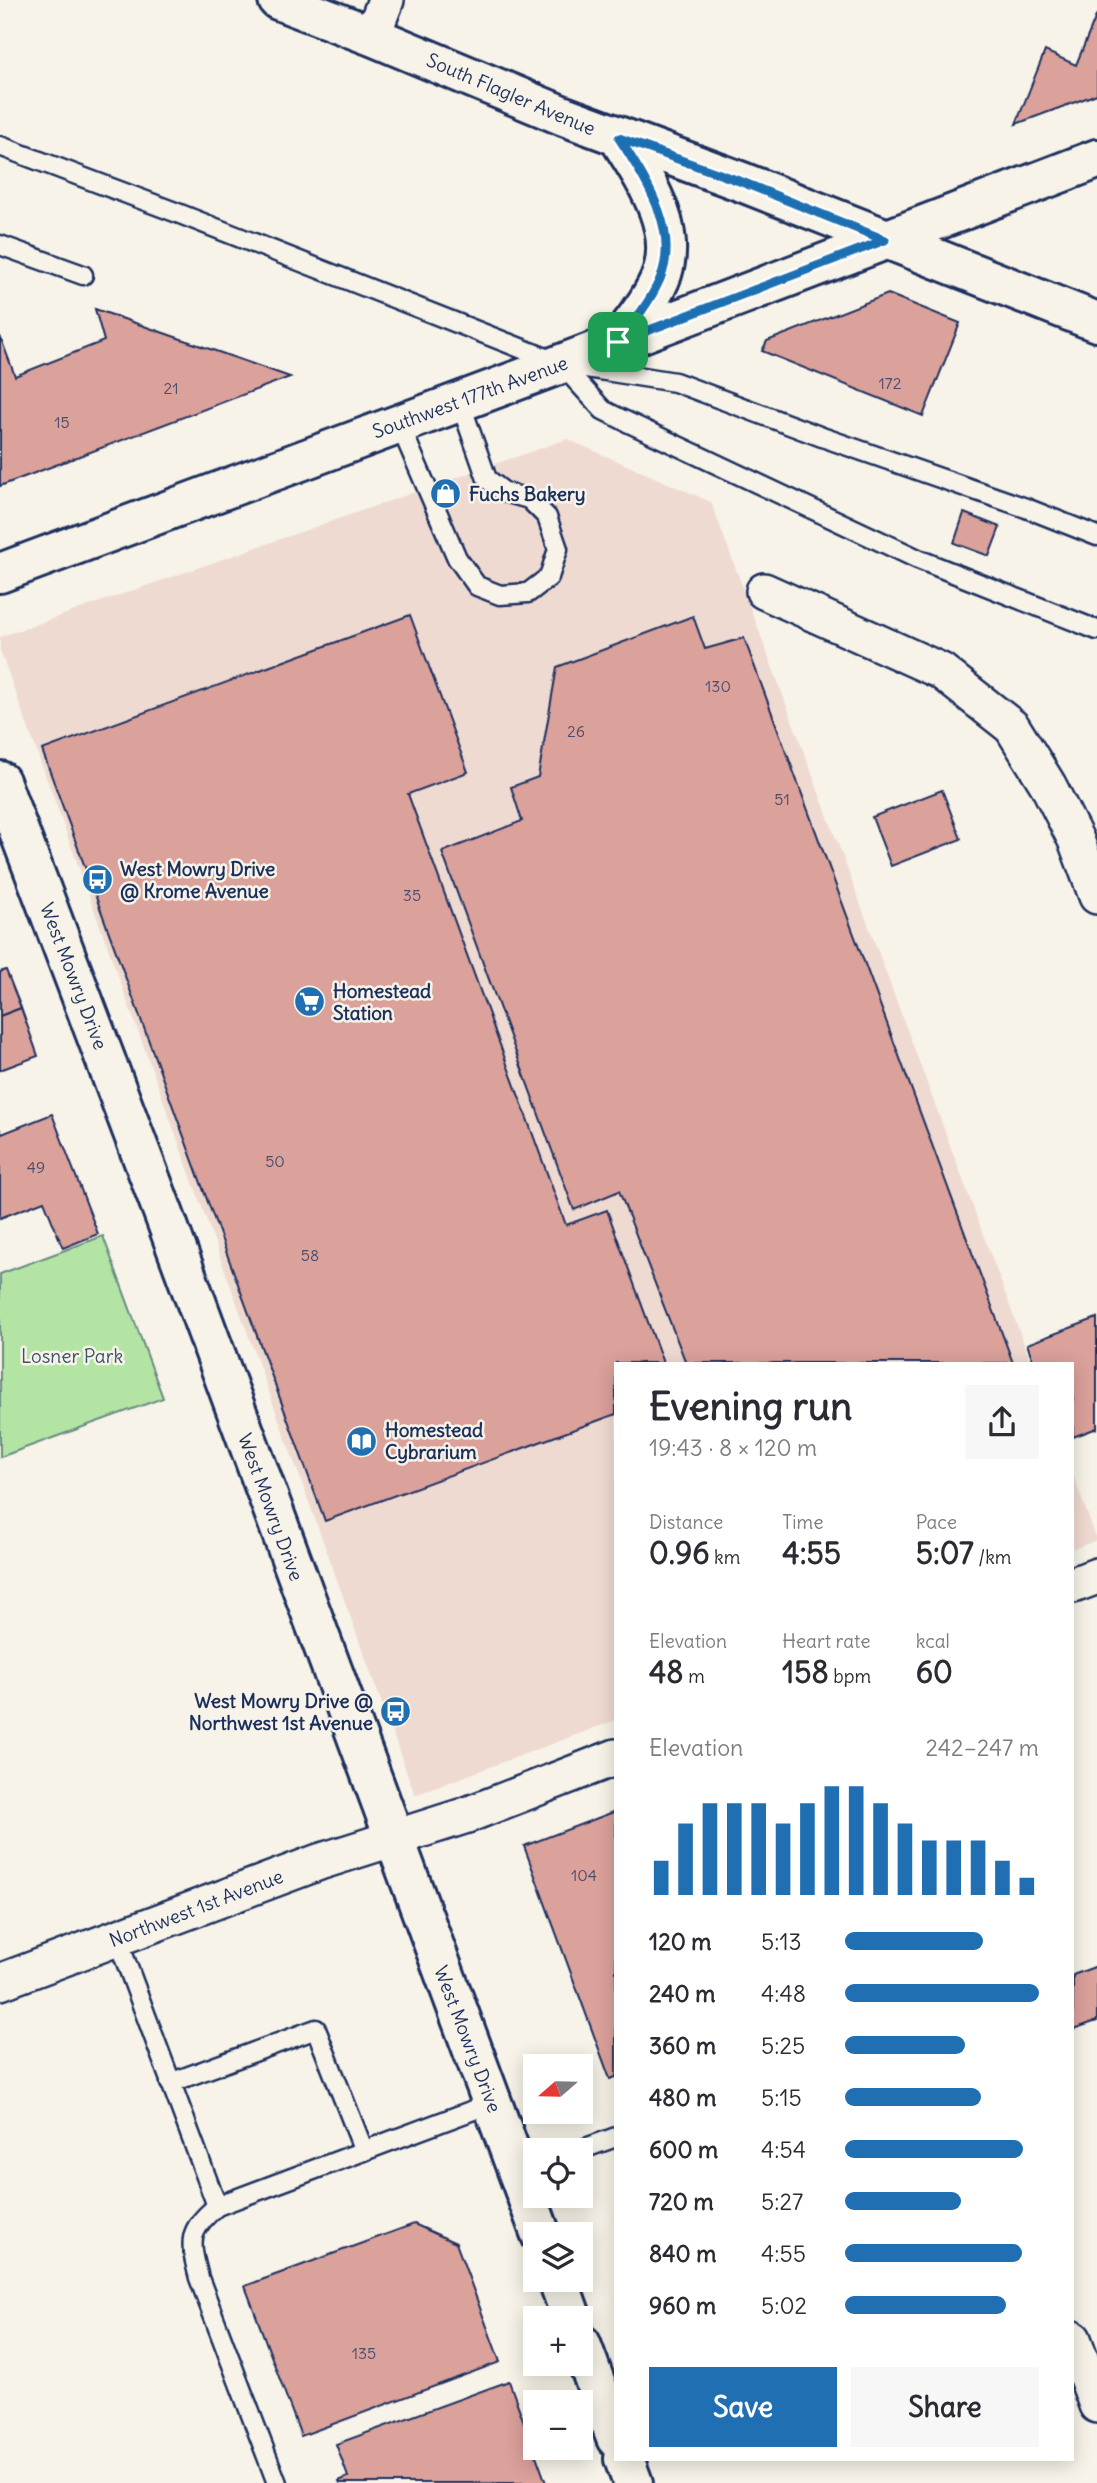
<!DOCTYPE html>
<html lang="en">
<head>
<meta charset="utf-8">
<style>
  body { margin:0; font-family:Delius,sans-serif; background:#f7f7f7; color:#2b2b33; height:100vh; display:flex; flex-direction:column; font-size:26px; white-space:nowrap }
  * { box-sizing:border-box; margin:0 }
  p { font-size:23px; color:#7c7c81 }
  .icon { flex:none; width:38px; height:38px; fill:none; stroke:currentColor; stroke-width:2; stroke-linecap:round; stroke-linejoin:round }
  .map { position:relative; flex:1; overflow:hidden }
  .side { position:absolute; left:614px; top:1362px; width:460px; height:1099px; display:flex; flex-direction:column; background:#fff; border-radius:0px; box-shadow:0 4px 18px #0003 }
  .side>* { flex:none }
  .needle { width:46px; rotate:250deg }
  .buttons { position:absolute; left:523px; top:2054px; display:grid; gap:14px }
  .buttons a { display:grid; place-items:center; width:70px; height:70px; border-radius:0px; background:#fff; box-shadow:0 4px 18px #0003; font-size:35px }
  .pin { position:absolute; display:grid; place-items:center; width:60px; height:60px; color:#fff; margin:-30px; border-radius:14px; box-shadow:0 4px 10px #0006 }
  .round { display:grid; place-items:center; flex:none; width:74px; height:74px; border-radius:0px; background:#f7f7f7 }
  .summary { display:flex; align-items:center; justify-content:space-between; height:119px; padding:0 35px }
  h1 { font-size:38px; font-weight:700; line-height:52px }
  .stats { display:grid; grid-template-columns:repeat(3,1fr); gap:10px; height:119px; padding:7px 35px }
  .stats div { display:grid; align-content:center }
  .stats b { font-size:30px; font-weight:700 }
  .stats small { font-size:19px; font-weight:400 }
  .stats p { font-size:19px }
  .chart { height:196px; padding:14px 35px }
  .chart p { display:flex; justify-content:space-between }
  .chart svg { width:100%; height:126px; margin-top:7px; stroke:#1f6fb2; stroke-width:6 }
  .primary-button { display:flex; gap:14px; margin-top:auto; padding:14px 35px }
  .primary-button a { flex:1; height:80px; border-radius:0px; background:#1f6fb2; color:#fff; font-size:28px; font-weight:700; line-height:80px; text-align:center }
  .primary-button a+a { background:#f7f7f7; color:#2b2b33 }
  ul { padding:0 35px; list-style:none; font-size:23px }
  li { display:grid; grid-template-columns:112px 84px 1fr; align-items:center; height:52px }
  li i { height:18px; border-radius:9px; background:#1f6fb2 }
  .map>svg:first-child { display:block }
</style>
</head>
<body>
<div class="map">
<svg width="1097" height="2483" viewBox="0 0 1097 2483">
  <rect width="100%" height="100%" fill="#f7f3e8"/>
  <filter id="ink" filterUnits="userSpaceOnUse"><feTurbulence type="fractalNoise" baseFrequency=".0143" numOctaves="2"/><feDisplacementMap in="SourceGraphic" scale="14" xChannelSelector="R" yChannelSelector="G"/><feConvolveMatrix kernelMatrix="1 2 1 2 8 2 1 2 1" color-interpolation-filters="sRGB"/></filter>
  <g filter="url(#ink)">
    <g fill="#efdad1">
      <path d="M567,439L711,502L1031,1363H616V1720L415,1795L0,650V637Z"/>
      <path d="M1073,1475L1097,1540L1073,1549Z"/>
    </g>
    <path fill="#b3e4a4" stroke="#678a81" stroke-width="2" d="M103,1236L163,1398L0,1457V1274Z"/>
    <g fill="#dba19b" stroke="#1b2f5e" stroke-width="2">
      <path d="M1097,14V94L1016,124L1045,51L1076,65Z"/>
      <path d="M888,294L960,323L923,416L762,351L767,341Z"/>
      <path d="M95,309L290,377L0,486V336L15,376L104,341Z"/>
      <path d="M964,513L1000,527L989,556L954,543Z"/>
      <path d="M410,615L468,772L408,794L566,1225L607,1210L663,1363H616V1414L325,1521L42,750Z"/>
      <path d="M693,616L705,649L744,638L1013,1363H686L619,1191L574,1210L442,852L522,821L511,787L538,777L557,667Z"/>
      <path d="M942,790L961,839L891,866L872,817Z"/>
      <path d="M6,970L21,1008L0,1016V972Z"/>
      <path d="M21,1008L38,1056L0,1070V1016Z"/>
      <path d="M52,1114L98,1234L63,1248L44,1201L0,1218V1129L2,1134Z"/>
      <path d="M1097,1318V1428L1073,1437V1363H1034L1027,1344Z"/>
      <path d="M616,1811V2077L610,2079L524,1846Z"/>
      <path d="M1097,1966V2021L1073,2029V1975Z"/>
      <path d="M414,2224L456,2243L500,2362L301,2436L245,2286Z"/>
      <path d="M509,2381L546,2483H340L339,2481L348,2477L336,2444Z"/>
    </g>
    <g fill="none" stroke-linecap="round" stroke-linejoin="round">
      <defs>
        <g id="lane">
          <path d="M0,146L175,212L561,364L675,382L822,437L1026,508L1097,536"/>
          <path d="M0,245L83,275"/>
          <path d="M561,364L603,410L623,420L918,559L1097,630"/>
          <path d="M399,423L457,558L477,586L500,595L528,593L549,577L558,549L547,517L529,499L504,492L487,479L460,402"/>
          <path d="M117,1938L217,2206L492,2103"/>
          <path d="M170,2083L316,2029L364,2151"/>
          <path d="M577,2151L616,2137"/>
          <path d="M217,2206C186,2232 190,2242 199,2278L277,2483"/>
        </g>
        <g id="street">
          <path d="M372,36L386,0"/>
          <path d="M764,591L941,671L1012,727L1048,785L1076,840L1097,896"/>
          <path d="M1073,1585L1097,1576"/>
          <path d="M0,1982L319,1862L467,1815L616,1757"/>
          <path d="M1073,2339L1097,2405"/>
        </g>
        <g id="secondary">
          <path d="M278,0L372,36L564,116L742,182L1097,322"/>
          <path d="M618,342C633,323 650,302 660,279C681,230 644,178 619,138"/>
          <path d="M0,573L561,364L1097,159"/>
          <path d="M0,781L163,1212L541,2235"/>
          <path d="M558,2280L572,2319"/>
          <path d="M581,2344L616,2438"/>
          <path d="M624,2459L633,2483"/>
        </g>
      </defs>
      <use href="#lane" stroke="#1b2f5e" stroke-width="23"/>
      <use href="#street" stroke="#1b2f5e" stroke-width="40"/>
      <use href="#secondary" stroke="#1b2f5e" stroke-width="44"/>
      <use href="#lane" stroke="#f7f3e8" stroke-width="18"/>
      <use href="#street" stroke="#f7f3e8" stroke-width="35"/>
      <use href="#secondary" stroke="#f7f3e8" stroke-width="38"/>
    </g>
  </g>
  <g fill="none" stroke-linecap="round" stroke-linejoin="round" filter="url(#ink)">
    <defs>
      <path id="route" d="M619,138L742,182L885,240L618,342C633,323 650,302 660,279C681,230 644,178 619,138Z"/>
    </defs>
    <use href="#route" stroke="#fff" stroke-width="14"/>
    <use href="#route" stroke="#1f6fb2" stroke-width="9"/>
  </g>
  <defs>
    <symbol id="shop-disc" viewBox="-11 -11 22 22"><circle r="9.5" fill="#1f6fb2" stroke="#f7f3e8"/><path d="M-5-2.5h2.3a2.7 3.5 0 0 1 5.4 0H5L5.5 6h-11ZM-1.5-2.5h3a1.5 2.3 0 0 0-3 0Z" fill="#fff"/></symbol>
    <symbol id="bus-disc" viewBox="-11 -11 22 22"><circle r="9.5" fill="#1f6fb2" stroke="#f7f3e8"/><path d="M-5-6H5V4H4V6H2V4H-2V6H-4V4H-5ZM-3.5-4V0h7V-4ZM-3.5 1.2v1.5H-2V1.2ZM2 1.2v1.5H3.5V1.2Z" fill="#fff"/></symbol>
    <symbol id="supermarket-disc" viewBox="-11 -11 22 22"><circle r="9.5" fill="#1f6fb2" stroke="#f7f3e8"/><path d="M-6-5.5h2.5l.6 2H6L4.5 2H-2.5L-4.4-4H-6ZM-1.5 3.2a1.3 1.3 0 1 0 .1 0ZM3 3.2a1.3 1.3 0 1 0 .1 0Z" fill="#fff"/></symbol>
    <symbol id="library-disc" viewBox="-11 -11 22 22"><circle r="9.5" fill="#1f6fb2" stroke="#f7f3e8"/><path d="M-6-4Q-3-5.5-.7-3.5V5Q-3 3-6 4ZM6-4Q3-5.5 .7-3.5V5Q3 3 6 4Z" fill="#fff"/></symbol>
  </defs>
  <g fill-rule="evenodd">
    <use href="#shop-disc" x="428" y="476" width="35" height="35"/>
    <use href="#bus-disc" x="80" y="862" width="35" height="35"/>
    <use href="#supermarket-disc" x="292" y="984" width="35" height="35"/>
    <use href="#library-disc" x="344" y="1424" width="35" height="35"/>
    <use href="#bus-disc" x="378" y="1694" width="35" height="35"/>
  </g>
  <g text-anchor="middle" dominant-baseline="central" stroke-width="5" stroke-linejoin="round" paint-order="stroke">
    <g font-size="16" fill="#4b4c6d">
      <text x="890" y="383">172</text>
      <text x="171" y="388">21</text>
      <text x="62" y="422">15</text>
      <text x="718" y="686">130</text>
      <text x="576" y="731">26</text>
      <text x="782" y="799">51</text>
      <text x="412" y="895">35</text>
      <text x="275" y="1161">50</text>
      <text x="36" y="1167">49</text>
      <text x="310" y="1255">58</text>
      <text x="584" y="1875">104</text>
      <text x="364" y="2353">135</text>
    </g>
    <g font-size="19" fill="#1b2f5e" stroke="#f7f3e8">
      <text transform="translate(511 94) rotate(23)">South Flagler Avenue</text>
      <text transform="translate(470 397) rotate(-20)">Southwest 177th Avenue</text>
      <text transform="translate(74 976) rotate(69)">West Mowry Drive</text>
      <text transform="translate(271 1507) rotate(70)">West Mowry Drive</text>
      <text transform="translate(196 1908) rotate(-21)">Northwest 1st Avenue</text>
      <text transform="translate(468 2039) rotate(69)">West Mowry Drive</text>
    </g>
    <g font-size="19" font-weight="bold" fill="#1b2f5e" stroke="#f7f3e8" text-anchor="start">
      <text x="469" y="494">Fuchs Bakery</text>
      <text x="120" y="869">West Mowry Drive<tspan x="120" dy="22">@ Krome Avenue</tspan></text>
      <text x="333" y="991">Homestead<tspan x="333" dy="22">Station</tspan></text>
      <text x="385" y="1430">Homestead<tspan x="385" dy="22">Cybrarium</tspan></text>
      <text x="373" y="1701" text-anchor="end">West Mowry Drive @<tspan x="373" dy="22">Northwest 1st Avenue</tspan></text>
    </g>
    <g font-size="19" fill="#39536c" stroke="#f7f3e8">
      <text x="72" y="1356">Losner Park</text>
    </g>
  </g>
</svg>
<div class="buttons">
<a><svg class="needle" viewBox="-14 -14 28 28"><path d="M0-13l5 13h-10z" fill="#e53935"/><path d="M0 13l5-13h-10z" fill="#7c7c81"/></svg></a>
<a><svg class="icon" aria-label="locate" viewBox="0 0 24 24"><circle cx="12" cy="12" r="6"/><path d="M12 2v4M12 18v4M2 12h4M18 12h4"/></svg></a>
<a><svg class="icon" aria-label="layers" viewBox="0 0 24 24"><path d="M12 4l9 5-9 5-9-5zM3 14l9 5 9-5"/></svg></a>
<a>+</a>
<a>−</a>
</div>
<div class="pin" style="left:618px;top:342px;background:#1e9e55"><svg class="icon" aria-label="arrive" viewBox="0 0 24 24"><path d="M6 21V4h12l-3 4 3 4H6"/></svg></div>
<section class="side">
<div class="summary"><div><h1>Evening run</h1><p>19:43 · 8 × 120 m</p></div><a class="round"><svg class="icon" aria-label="share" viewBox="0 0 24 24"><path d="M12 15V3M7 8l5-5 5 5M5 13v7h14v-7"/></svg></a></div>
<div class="stats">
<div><p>Distance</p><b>0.96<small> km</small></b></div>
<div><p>Time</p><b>4:55</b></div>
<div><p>Pace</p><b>5:07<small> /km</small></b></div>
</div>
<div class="stats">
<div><p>Elevation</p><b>48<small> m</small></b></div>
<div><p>Heart rate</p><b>158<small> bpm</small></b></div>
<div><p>kcal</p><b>60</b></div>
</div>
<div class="chart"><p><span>Elevation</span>242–247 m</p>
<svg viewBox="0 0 160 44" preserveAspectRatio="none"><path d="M5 44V32M15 44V19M25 44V12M35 44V12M45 44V12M55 44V19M65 44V12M75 44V6M85 44V6M95 44V12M105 44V19M115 44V25M125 44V25M135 44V25M145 44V32M155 44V38"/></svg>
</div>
<ul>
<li><b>120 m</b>5:13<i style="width:71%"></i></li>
<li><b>240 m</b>4:48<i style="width:100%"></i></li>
<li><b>360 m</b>5:25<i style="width:62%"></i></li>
<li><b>480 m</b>5:15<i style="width:70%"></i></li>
<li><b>600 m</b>4:54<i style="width:92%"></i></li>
<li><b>720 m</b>5:27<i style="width:60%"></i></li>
<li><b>840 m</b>4:55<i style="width:91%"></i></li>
<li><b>960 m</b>5:02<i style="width:83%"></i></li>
</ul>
<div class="primary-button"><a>Save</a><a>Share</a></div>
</section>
</div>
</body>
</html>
